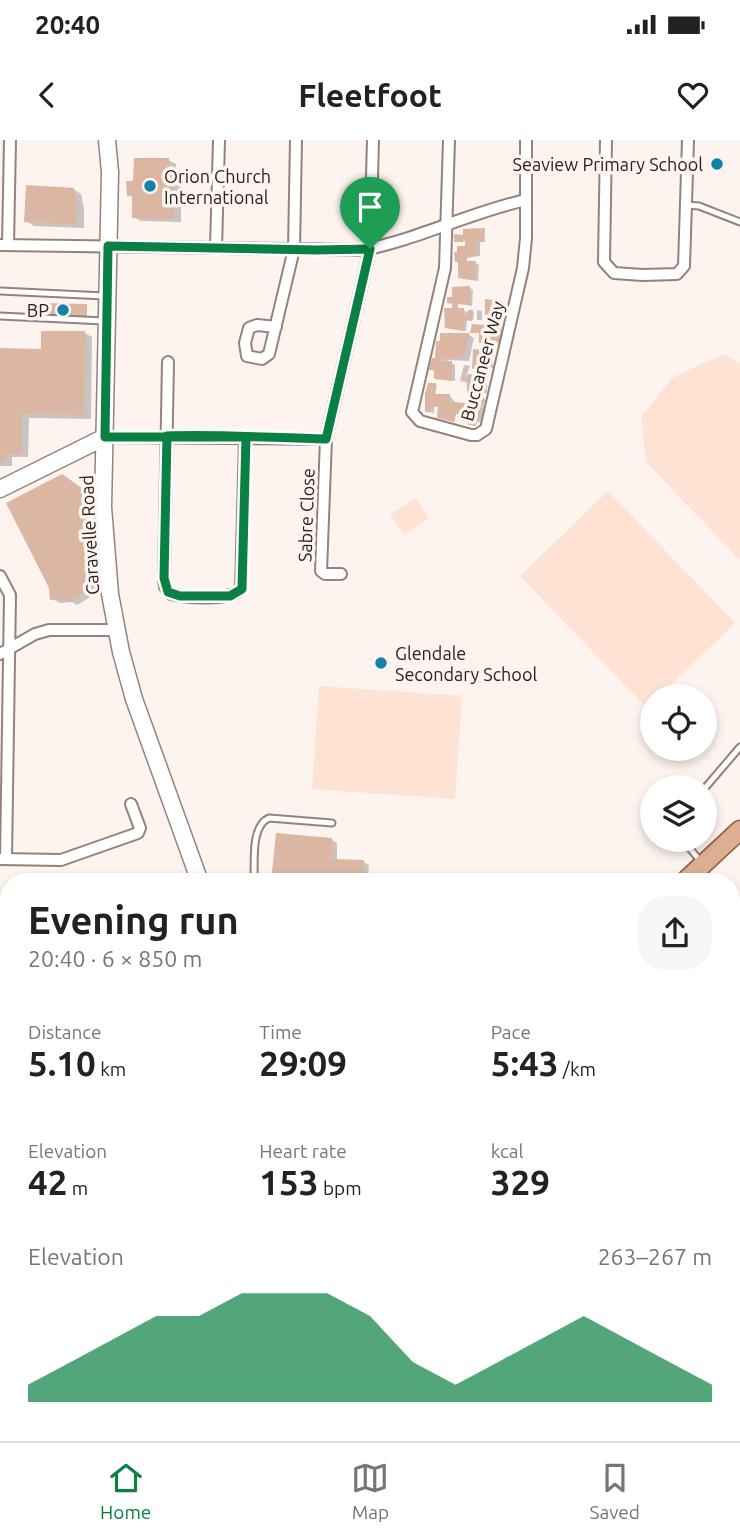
<!DOCTYPE html>
<html lang="en">
<head>
<meta charset="utf-8">
<style>
  body { margin:0; font-family:Ubuntu,sans-serif; background:#f6f6f6; color:#222; height:100vh; display:flex; flex-direction:column; font-size:26px; white-space:nowrap }
  * { box-sizing:border-box; margin:0 }
  p { font-size:23px; color:#767676 }
  .icon { flex:none; width:38px; height:38px; fill:none; stroke:currentColor; stroke-width:2; stroke-linecap:round; stroke-linejoin:round }
  .map { position:relative; flex:1; overflow:hidden }
  .sheet { position:absolute; left:0px; top:733px; width:740px; height:569px; display:flex; flex-direction:column; background:#fff; border-radius:28px 28px 0 0; box-shadow:0 4px 10px #0003 }
  .sheet>* { flex:none }
  .fabs { position:absolute; left:640px; top:544px; display:grid; gap:14px }
  .fabs a { display:grid; place-items:center; width:77px; height:77px; border-radius:50%; background:#fff; box-shadow:0 4px 10px #0003; font-size:35px }
  .pin { position:absolute; display:grid; place-items:center; width:60px; height:60px; color:#fff; margin:-72px -30px; border-radius:50% 50% 50% 0; rotate:-45deg; box-shadow:0 0 7px #0007 }
  .pin .icon { rotate:45deg }
  .round { display:grid; place-items:center; flex:none; width:74px; height:74px; border-radius:28px; background:#f6f6f6 }
  .overview { display:flex; align-items:center; justify-content:space-between; height:119px; padding:0 28px }
  h1 { font-size:38px; font-weight:700; line-height:52px }
  .metrics { display:grid; grid-template-columns:repeat(3,1fr); gap:10px; height:119px; padding:7px 28px }
  .metrics div { display:grid; align-content:center }
  .metrics b { font-size:35px; font-weight:700 }
  .metrics small { font-size:19px; font-weight:400 }
  .metrics p { font-size:19px }
  .chart { height:196px; padding:14px 28px }
  .chart p { display:flex; justify-content:space-between }
  .chart svg { width:100%; height:126px; margin-top:7px; fill:#0b8043; opacity:.7 }
  .status { display:flex; justify-content:space-between; align-items:center; height:49px; padding:0 35px; background:#fff; direction:ltr }
  .status svg { height:19px; fill:currentColor }
  header { display:flex; justify-content:space-between; align-items:center; height:91px; padding:0 28px; background:#fff; font-size:32px; font-weight:700 }
  .tabs { display:flex; justify-content:space-around; align-items:center; height:98px; border-top:2px solid #e0e0e0; background:#fff; font-size:19px; color:#767676 }
  .tabs a { display:grid; justify-items:center; gap:4px }
  .tabs .selected { color:#0b8043 }
  .map>svg:first-child { display:block }
</style>
</head>
<body>
<div class="status"><b>20:40</b><svg viewBox="0 0 49 12"><path d="M0 12V9h3v3zM5 12V6h3v6zM10 12V3h3v9zM15 12V0h3v12zM26 1h20v11H26zM47 4h2v5h-2z"/></svg></div>
<header><svg class="icon" aria-label="back" viewBox="0 0 24 24"><path d="M15 5l-7 7 7 7"/></svg>Fleetfoot<svg class="icon" aria-label="heart" viewBox="0 0 24 24"><path d="M12 20l-8-8c-3-5 5-10 8-4 3-6 11-1 8 4z"/></svg></header>
<div class="map">
<svg width="740" height="1301" viewBox="0 0 740 1301">
  <rect width="100%" height="100%" fill="#fdf4ef"/>
  <g fill="#fee2d3">
    <path d="M723,214L740,224V420L646,322L641,277L672,238Z"/>
    <path d="M608,351L735,483L659,556H653V563L647,568L520,436Z"/>
    <path d="M415,358L429,378L404,395L390,375Z"/>
    <path d="M319,546L462,556L455,659L312,649Z"/>
    <path d="M0,773L3,779L9,778V909H0Z"/>
    <path d="M732,995L740,1011V1104L732,1120Z"/>
    <path d="M486,1293H625L636,1301H481Z"/>
  </g>
  <g fill="#0003">
    <path d="M168,20L176,24V32L181,35V82L141,81L134,77V58L128,55L135,42Z"/>
    <path d="M73,49L81,54L84,69V88L34,86L26,81Z"/>
    <path d="M484,90L485,102H480V116L467,118V123L479,124L478,141L463,139L459,137L467,108L466,101H457L463,96Z"/>
    <path d="M470,148L473,150L472,166L449,162Z"/>
    <path d="M503,162L506,164L507,178L487,177Z"/>
    <path d="M463,170L470,173L474,172L473,180H467L466,191L447,188Z"/>
    <path d="M477,170L482,171V180H477Z"/>
    <path d="M499,188L503,190L502,203L481,202V193Z"/>
    <path d="M85,193L92,197L91,279L29,278L28,317H12V326H0V210L42,211Z"/>
    <path d="M469,195L474,198L469,221L447,220L455,225V241L436,238V231L431,230L445,221L437,217Z"/>
    <path d="M490,212L493,214V228L477,230L474,228Z"/>
    <path d="M464,225L470,226L466,236L487,240V253H469V243L460,241Z"/>
    <path d="M429,245H437L435,256H450L456,263L470,264L484,259L487,261V263H484L483,282H477L476,286H473L469,284L470,275H460L455,272L454,282L443,279L439,277V267H434V273L426,271Z"/>
    <path d="M70,341L94,357L99,452L77,465L72,462L60,463L52,459Z"/>
    <path d="M332,700L337,703V721L363,722L369,725L368,742H273Z"/>
  </g>
  <g fill="#dab6a3">
    <path d="M134,18H169V29H174L173,79L132,78V56H127L126,41H133Z"/>
    <path d="M26,45L74,48L77,64L76,84L24,82Z"/>
    <path d="M485,88L484,102H477V115H469L467,118V121H476L475,140L458,138V122H455L454,112H457V106H465V98L463,102H454V94L463,95V89Z"/>
    <path d="M470,146V165L458,164V168H464V176H468V170H473L472,181L464,180V191L445,188L444,168H452V164L447,163V157H452V147Z"/>
    <path d="M485,159L503,161V173L506,172L504,177L485,178Z"/>
    <path d="M40,163L87,164V177H40Z"/>
    <path d="M472,184L500,186L499,202L479,203V193H470L463,218H443V221H452V241L434,239V230H429L432,218H435L436,201H440V193H470Z"/>
    <path d="M41,191H85L84,275L21,274V314H5V322H0V208L41,209Z"/>
    <path d="M473,209L491,211L490,227L472,229Z"/>
    <path d="M467,234L485,236L484,252L467,254Z"/>
    <path d="M428,243H436L435,254H450V266L453,262L468,263V257H484V262H481L480,281H474V285H468V274H456L454,282L437,278L438,266H431V272H425V254Z"/>
    <path d="M62,334L86,351L92,448L68,462L64,459L50,460L49,448L6,363Z"/>
    <path d="M276,693L332,698L331,719L364,720L363,742H271Z"/>
  </g>
  <g fill="none" stroke-linecap="round" stroke-linejoin="round">
    <defs>
      <g id="lane">
        <path d="M687,65L699,66L740,82"/>
        <path d="M0,151L105,156"/>
        <path d="M0,176L104,181"/>
        <path d="M705,648L740,607"/>
        <path d="M683,700L701,722"/>
        <path d="M254,742C255,724 250,686 269,678L332,683"/>
        <path d="M409,1301L411,1293"/>
        <path d="M443,1301L448,1293"/>
      </g>
      <g id="street">
        <path d="M449,0L445,128L412,272L420,281L471,295H477L486,289L523,128L526,98V0"/>
        <path d="M606,0L604,122L614,133L643,135L677,134L684,126L688,0"/>
        <path d="M0,105L363,110C419,99 471,72 526,60"/>
        <path d="M8,105L10,0"/>
        <path d="M216,108L219,0"/>
        <path d="M276,187L257,185L249,188L245,203L247,216L262,219L269,214L294,109L296,0"/>
        <path d="M168,222L164,438L165,447L171,454C186,458 231,461 241,449L245,297"/>
        <path d="M105,297L326,299"/>
        <path d="M341,434H325L321,431L326,299L370,109L373,0"/>
        <path d="M0,436L10,455L6,719"/>
        <path d="M0,514L35,494L49,490H116"/>
        <path d="M0,719L61,720L138,693L140,688L131,664"/>
        <path d="M0,919L4,922L5,931L4,989L9,997"/>
        <path d="M0,1113L9,1107"/>
        <path d="M0,1133L9,1145"/>
        <path d="M110,1293L116,1301"/>
        <path d="M210,1293L218,1299L229,1293"/>
        <path d="M254,1293L260,1301"/>
        <path d="M346,1293L348,1301"/>
      </g>
      <g id="secondary">
        <path d="M107,0L110,32L103,367L110,454L121,512L134,559L200,742"/>
        <path d="M0,349L105,297"/>
      </g>
      <g id="primary">
        <path d="M684,742L740,690"/>
        <path d="M75,1301L83,1293"/>
      </g>
    </defs>
    <use href="#lane" stroke="#92847c" stroke-width="9"/>
    <use href="#street" stroke="#92847c" stroke-width="14"/>
    <use href="#secondary" stroke="#92847c" stroke-width="19"/>
    <use href="#primary" stroke="#8f5a3c" stroke-width="21"/>
    <use href="#lane" stroke="#fff" stroke-width="5"/>
    <use href="#street" stroke="#fff" stroke-width="10"/>
    <use href="#secondary" stroke="#fff" stroke-width="16"/>
    <use href="#primary" stroke="#ddae93" stroke-width="18"/>
  </g>
  <g fill="none" stroke-linecap="round" stroke-linejoin="round">
    <defs>
      <path id="route" d="M370,109L316,110L108,106L105,297H246L242,449L230,456H180L168,452L164,438L167,296C220,294 273,298 326,299L370,109"/>
    </defs>
    <use href="#route" stroke="#fff" stroke-width="14"/>
    <use href="#route" stroke="#0b8043" stroke-width="9"/>
  </g>
  <g fill="#1381a9" stroke="#fdf4ef" stroke-width="2.5">
    <circle cx="717" cy="24" r="7"/>
    <circle cx="150" cy="46" r="7"/>
    <circle cx="63" cy="170" r="7"/>
    <circle cx="381" cy="523" r="7"/>
  </g>
  <g text-anchor="middle" dominant-baseline="central" stroke-width="7" stroke-linejoin="round" paint-order="stroke">
    <g font-size="18" fill="#292320" stroke="#fdf4ef" text-anchor="end">
      <text x="703" y="24">Seaview Primary School</text>
      <text x="164" y="36" text-anchor="start">Orion Church<tspan x="164" dy="21">International</tspan></text>
      <text x="49" y="170">BP</text>
      <text x="395" y="513" text-anchor="start">Glendale<tspan x="395" dy="21">Secondary School</tspan></text>
    </g>
    <g font-size="18" fill="#292320" stroke="#fdf4ef">
      <text transform="translate(482 221) rotate(-75)">Buccaneer Way</text>
      <text transform="translate(306 375) rotate(-88)">Sabre Close</text>
      <text transform="translate(89 395) rotate(-93)">Caravelle Road</text>
    </g>
  </g>
</svg>
<div class="fabs">
<a><svg class="icon" aria-label="locate" viewBox="0 0 24 24"><circle cx="12" cy="12" r="6"/><path d="M12 2v4M12 18v4M2 12h4M18 12h4"/></svg></a>
<a><svg class="icon" aria-label="layers" viewBox="0 0 24 24"><path d="M12 4l9 5-9 5-9-5zM3 14l9 5 9-5"/></svg></a>
</div>
<div class="pin" style="left:370px;top:109px;background:#1e9e55"><svg class="icon" aria-label="arrive" viewBox="0 0 24 24"><path d="M6 21V4h12l-3 4 3 4H6"/></svg></div>
<section class="sheet">
<div class="overview"><div><h1>Evening run</h1><p>20:40 · 6 × 850 m</p></div><a class="round"><svg class="icon" aria-label="share" viewBox="0 0 24 24"><path d="M12 15V3M7 8l5-5 5 5M5 13v7h14v-7"/></svg></a></div>
<div class="metrics">
<div><p>Distance</p><b>5.10<small> km</small></b></div>
<div><p>Time</p><b>29:09</b></div>
<div><p>Pace</p><b>5:43<small> /km</small></b></div>
</div>
<div class="metrics">
<div><p>Elevation</p><b>42<small> m</small></b></div>
<div><p>Heart rate</p><b>153<small> bpm</small></b></div>
<div><p>kcal</p><b>329</b></div>
</div>
<div class="chart"><p><span>Elevation</span>263–267 m</p>
<svg viewBox="0 0 160 44" preserveAspectRatio="none"><path d="M0 44V38L10 30L20 22L30 14L40 14L50 6L60 6L70 6L80 14L90 30L100 38L110 30L120 22L130 14L140 22L150 30L160 38V44z"/></svg>
</div>
</section>
</div>
<nav class="tabs">
<a class="selected"><svg class="icon" aria-label="home" viewBox="0 0 24 24"><path d="M3 11l9-7 9 7M6 9v11h12V9"/></svg>Home</a>
<a><svg class="icon" aria-label="map" viewBox="0 0 24 24"><path d="M3 6l6-2 6 2 6-2v14l-6 2-6-2-6 2zM9 4v14M15 6v14"/></svg>Map</a>
<a><svg class="icon" aria-label="saved" viewBox="0 0 24 24"><path d="M7 4h10v16l-5-4-5 4z"/></svg>Saved</a>
</nav>
</body>
</html>
